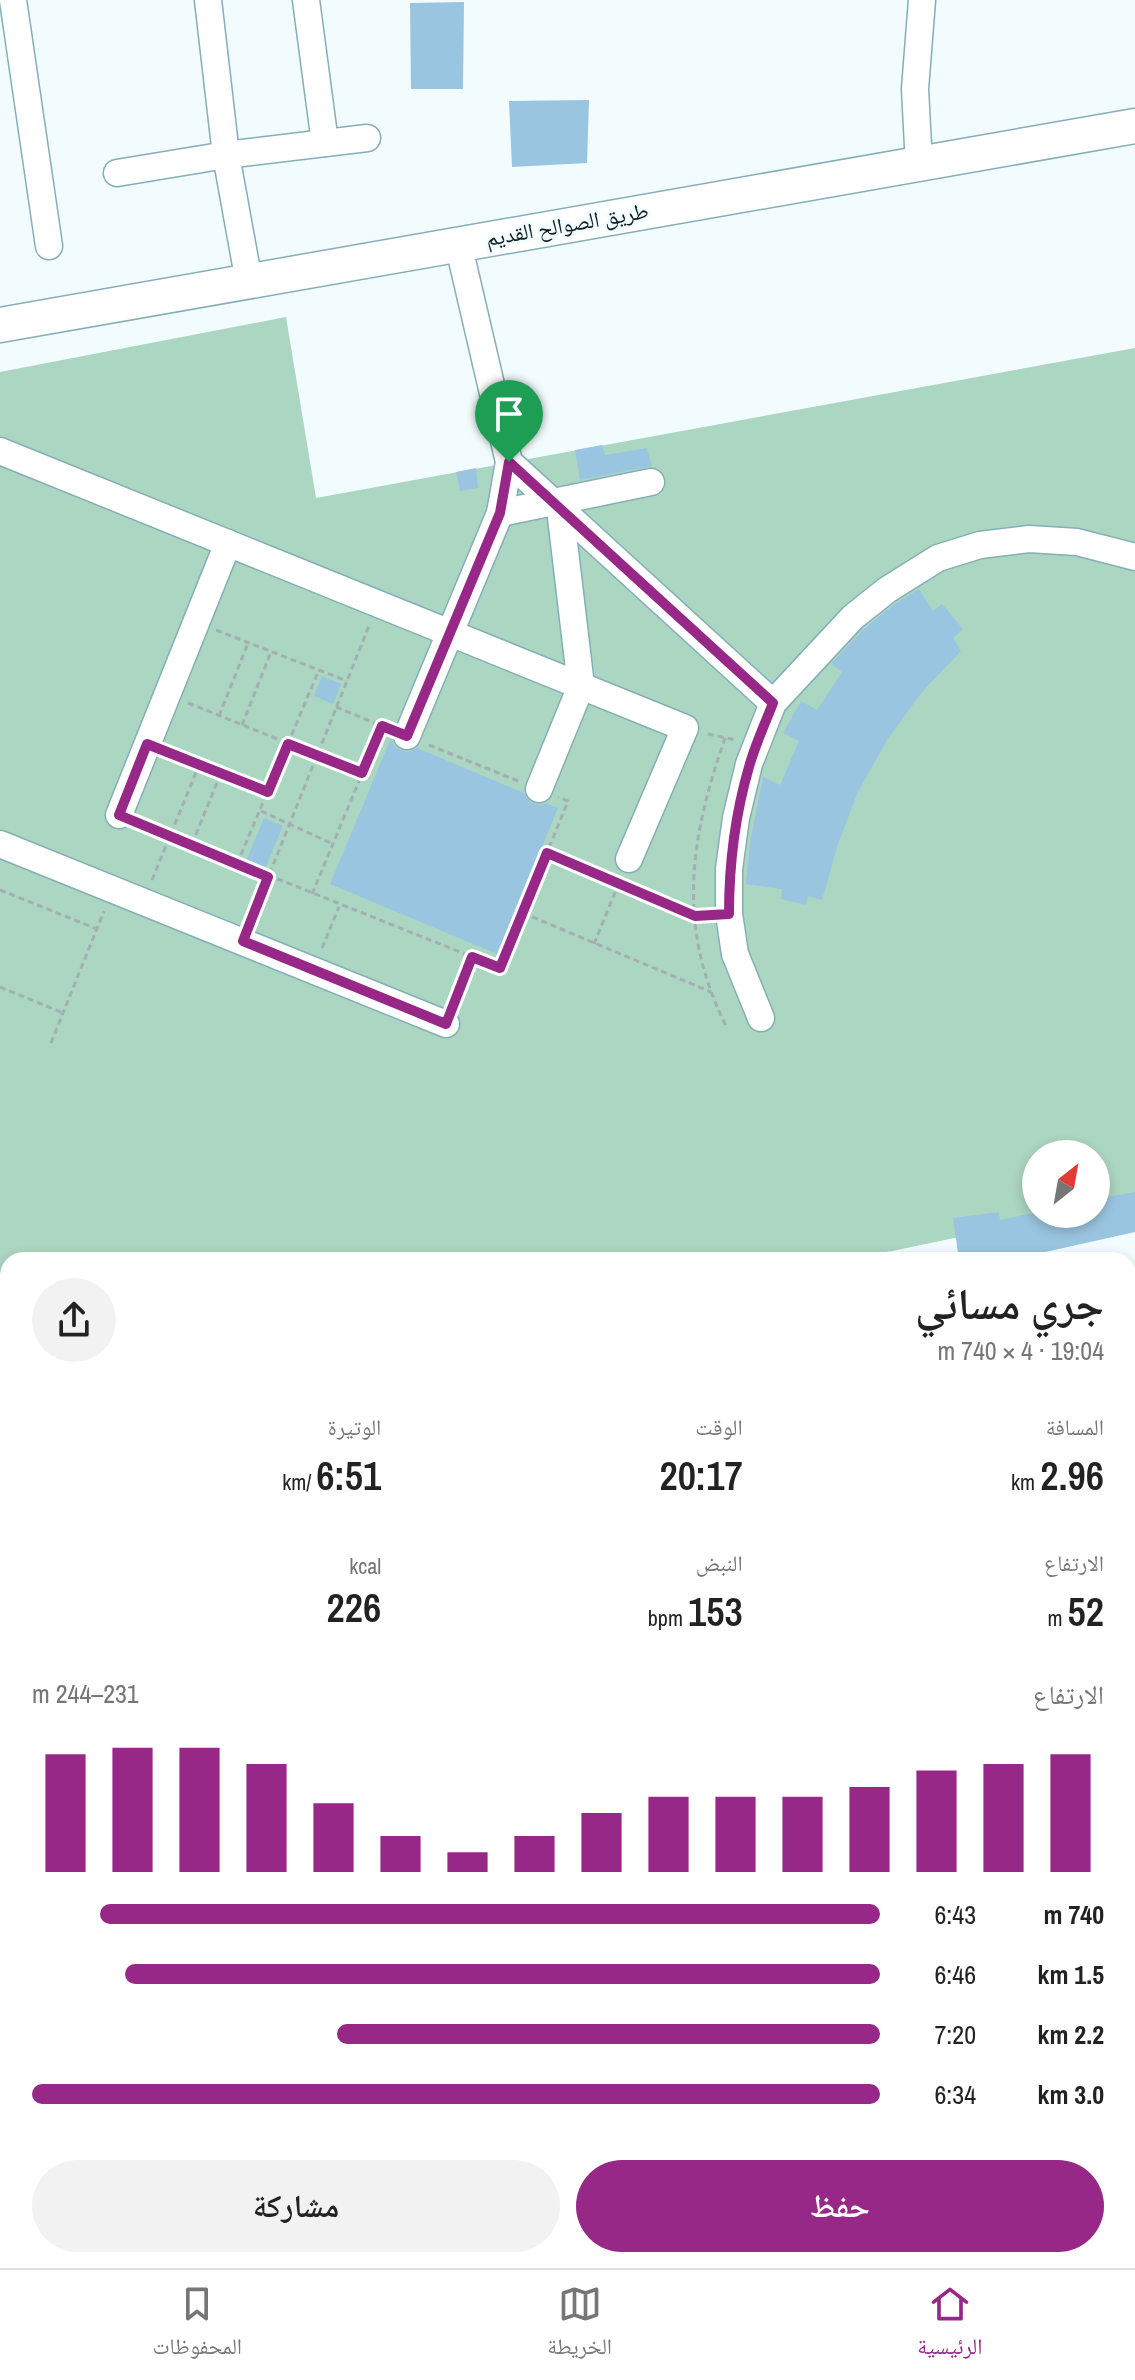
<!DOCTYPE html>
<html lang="ar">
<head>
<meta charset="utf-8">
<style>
  body { margin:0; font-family:"Archivo Narrow","Noto Naskh Arabic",sans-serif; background:#f2f2f2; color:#222; direction:rtl; height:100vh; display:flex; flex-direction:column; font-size:30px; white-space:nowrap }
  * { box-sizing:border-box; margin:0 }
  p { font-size:26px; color:#767676 }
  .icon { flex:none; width:44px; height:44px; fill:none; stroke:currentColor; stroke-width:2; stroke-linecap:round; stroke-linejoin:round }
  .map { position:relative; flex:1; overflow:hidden; direction:ltr }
  .details { position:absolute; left:0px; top:1252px; width:1136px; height:1016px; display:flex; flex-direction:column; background:#fff; border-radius:24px 24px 0 0; box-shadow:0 4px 12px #0003; direction:rtl }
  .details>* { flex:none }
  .needle { width:52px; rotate:31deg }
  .tools { position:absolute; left:1022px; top:1140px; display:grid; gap:16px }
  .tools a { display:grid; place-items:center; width:88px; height:88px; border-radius:50%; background:#fff; box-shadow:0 4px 12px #0003; font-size:40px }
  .pin { position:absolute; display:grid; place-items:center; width:68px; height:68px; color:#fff; margin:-82px -34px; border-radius:50% 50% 50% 0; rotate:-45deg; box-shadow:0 0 8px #0007 }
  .pin .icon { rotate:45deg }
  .round { display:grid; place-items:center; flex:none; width:84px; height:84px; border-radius:42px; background:#f2f2f2 }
  .overview { display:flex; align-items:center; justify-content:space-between; height:136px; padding:0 32px }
  h1 { font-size:44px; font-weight:600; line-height:60px }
  .stats { display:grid; grid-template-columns:repeat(3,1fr); gap:12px; height:136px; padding:8px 32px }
  .stats div { display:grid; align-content:center }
  .stats b { font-size:40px; font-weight:600 }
  .stats small { font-size:22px; font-weight:400 }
  .stats p { font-size:22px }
  .chart { height:224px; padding:16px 32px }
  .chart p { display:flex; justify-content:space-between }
  .chart svg { width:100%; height:144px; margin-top:8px; stroke:#982888; stroke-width:6 }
  .action { display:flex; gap:16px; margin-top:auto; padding:16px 32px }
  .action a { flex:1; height:92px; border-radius:48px; background:#982888; color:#fff; font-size:32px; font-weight:600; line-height:92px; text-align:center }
  .action a+a { background:#f2f2f2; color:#222 }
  ul { padding:0 32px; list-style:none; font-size:26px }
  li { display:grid; grid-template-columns:128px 96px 1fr; align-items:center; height:60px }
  li i { height:20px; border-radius:10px; background:#982888 }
  .tab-bar { display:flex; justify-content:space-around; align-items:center; height:112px; border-top:2px solid #e0e0e0; background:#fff; font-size:22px; color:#767676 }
  .tab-bar a { display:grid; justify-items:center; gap:4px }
  .tab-bar .selected { color:#982888 }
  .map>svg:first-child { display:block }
</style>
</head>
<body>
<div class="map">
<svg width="1135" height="2268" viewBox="0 0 1135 2268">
  <rect width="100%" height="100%" fill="#f2fbfd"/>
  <path fill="#abd6c2" d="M286,317L316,498L1135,348V1201L1096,1209V1154H1036V1214H1070L892,1251L832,1260H8V1422L0,1423V372Z"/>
  <g fill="#9ac5e1">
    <path d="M464,2L463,89H411L410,3Z"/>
    <path d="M589,100L587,163L512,167L509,101Z"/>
    <path d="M602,445L605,455L647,448L652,466L580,480L575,450Z"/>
    <path d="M476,468L478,488L460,491L456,472Z"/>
    <path d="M919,589L933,611L942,604L963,629L953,638L961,651L922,692L906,714L887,740L858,792L838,844L822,900L808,896L806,905L781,899L782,889L746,884L750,842L763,777L780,785L799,741L783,733L801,701L817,710L842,672L831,664L864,629L896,603Z"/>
    <path d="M322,676L341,684L333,704L314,696Z"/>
    <path d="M391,738L394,745L400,750L408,752L417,748L524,793L532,803L540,805L546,803L558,808L497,954L330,884Z"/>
    <path d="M264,818L283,826L264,871L245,863Z"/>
    <path d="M1135,1192V1232L1009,1260H959L953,1218L999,1212L1000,1220L1028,1214H1096V1199Z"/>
  </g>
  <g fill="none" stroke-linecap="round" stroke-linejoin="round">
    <defs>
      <g id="minor">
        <path d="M13,0L49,246"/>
        <path d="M208,0L226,155L249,282"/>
        <path d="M306,0L325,143"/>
        <path d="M919,165L915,89L922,0"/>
        <path d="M117,173L226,155L367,138"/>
        <path d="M0,451L685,728L629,859"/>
        <path d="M509,462L773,703"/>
        <path d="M500,513L651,482"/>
        <path d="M407,736L500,513L509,462L458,243"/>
        <path d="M539,789L581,686L560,509"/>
        <path d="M119,815L228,543"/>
        <path d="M0,844L446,1024"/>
        <path d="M761,1018L735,954L729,914V869L736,818L749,764L773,703L853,617L887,590L938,558L980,545L1029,539L1077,542L1135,557"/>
        <path d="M1128,1355L1135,1354"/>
        <path d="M0,1516L8,1515"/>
        <path d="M0,1618L8,1620"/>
        <path d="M1128,1830L1135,1831"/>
      </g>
      <path id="major" d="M0,325L1135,126"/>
    </defs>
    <use href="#minor" stroke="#84afb8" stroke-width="29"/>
    <use href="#major" stroke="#84afb8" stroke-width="37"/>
    <g stroke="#a3afb2" stroke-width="3" stroke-dasharray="6 4" stroke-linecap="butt">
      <path d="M216,630L347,681"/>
      <path d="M188,703L362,773"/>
      <path d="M336,707L384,727"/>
      <path d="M219,716L248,643"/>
      <path d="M242,725L271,652"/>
      <path d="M708,734L736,740"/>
      <path d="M725,738C690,839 676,926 726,1026"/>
      <path d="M429,745L518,781"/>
      <path d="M168,752L268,792"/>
      <path d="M261,811L333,844"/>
      <path d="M138,823L500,968L568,801L558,797"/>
      <path d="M192,844L221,773"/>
      <path d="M547,853L695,916L707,915"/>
      <path d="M237,864L319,670"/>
      <path d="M152,880L199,765"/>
      <path d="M0,890L97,929"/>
      <path d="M312,894L382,726"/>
      <path d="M523,913L711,992"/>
      <path d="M251,920L369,626"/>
      <path d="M594,944L618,885"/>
      <path d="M322,948L339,907"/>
      <path d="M0,987L63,1013"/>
      <path d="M454,1002L472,957"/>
      <path d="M51,1043L104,911"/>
    </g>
    <use href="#minor" stroke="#fff" stroke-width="26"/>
    <use href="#major" stroke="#fff" stroke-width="34"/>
  </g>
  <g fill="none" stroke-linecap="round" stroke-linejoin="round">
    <defs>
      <path id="route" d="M509,462L773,703C765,724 755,745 749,767C735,815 729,863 729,914L695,916L547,853L500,968L472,957L446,1024L243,941L268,877L119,815L147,744L268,792L288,744L362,773L382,726L407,736L500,513Z"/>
    </defs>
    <use href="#route" stroke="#fff" stroke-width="16"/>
    <use href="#route" stroke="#982888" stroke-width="10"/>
  </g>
  <g text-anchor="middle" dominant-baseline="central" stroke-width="6" stroke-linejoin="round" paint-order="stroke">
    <g font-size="22" fill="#0d1e22" stroke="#f2fbfd">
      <text transform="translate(567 224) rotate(-10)">طريق الصوالح القديم</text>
    </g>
  </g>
</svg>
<div class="tools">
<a><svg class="needle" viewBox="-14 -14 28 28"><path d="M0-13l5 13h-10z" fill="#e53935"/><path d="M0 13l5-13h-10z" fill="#767676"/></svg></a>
</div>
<div class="pin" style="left:509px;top:462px;background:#1e9e55"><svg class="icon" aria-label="arrive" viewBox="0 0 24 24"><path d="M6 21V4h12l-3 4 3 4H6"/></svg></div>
<section class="details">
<div class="overview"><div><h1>جري مسائي</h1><p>19:04 · 4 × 740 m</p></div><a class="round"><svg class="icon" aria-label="share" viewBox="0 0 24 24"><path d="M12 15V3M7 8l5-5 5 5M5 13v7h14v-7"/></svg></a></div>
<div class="stats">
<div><p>المسافة</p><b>2.96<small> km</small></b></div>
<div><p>الوقت</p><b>20:17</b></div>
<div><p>الوتيرة</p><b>6:51<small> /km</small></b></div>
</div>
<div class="stats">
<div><p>الارتفاع</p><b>52<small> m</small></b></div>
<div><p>النبض</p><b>153<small> bpm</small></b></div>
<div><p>kcal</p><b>226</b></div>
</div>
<div class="chart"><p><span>الارتفاع</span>231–244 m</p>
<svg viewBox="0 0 160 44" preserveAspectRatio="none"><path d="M5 44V8M15 44V6M25 44V6M35 44V11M45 44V23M55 44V33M65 44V38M75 44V33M85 44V26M95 44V21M105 44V21M115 44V21M125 44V18M135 44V13M145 44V11M155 44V8"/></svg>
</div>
<ul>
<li><b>740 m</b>6:43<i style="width:92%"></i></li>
<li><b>1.5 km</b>6:46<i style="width:89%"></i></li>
<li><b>2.2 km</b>7:20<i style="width:64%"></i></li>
<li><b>3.0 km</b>6:34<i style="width:100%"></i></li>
</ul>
<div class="action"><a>حفظ</a><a>مشاركة</a></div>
</section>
</div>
<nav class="tab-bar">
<a class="selected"><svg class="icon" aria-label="home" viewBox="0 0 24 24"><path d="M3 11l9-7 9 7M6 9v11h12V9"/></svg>الرئيسية</a>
<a><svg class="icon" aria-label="map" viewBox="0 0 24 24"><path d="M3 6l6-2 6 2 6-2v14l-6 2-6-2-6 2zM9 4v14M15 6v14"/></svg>الخريطة</a>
<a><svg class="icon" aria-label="saved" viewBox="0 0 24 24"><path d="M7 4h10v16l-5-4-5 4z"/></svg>المحفوظات</a>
</nav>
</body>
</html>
